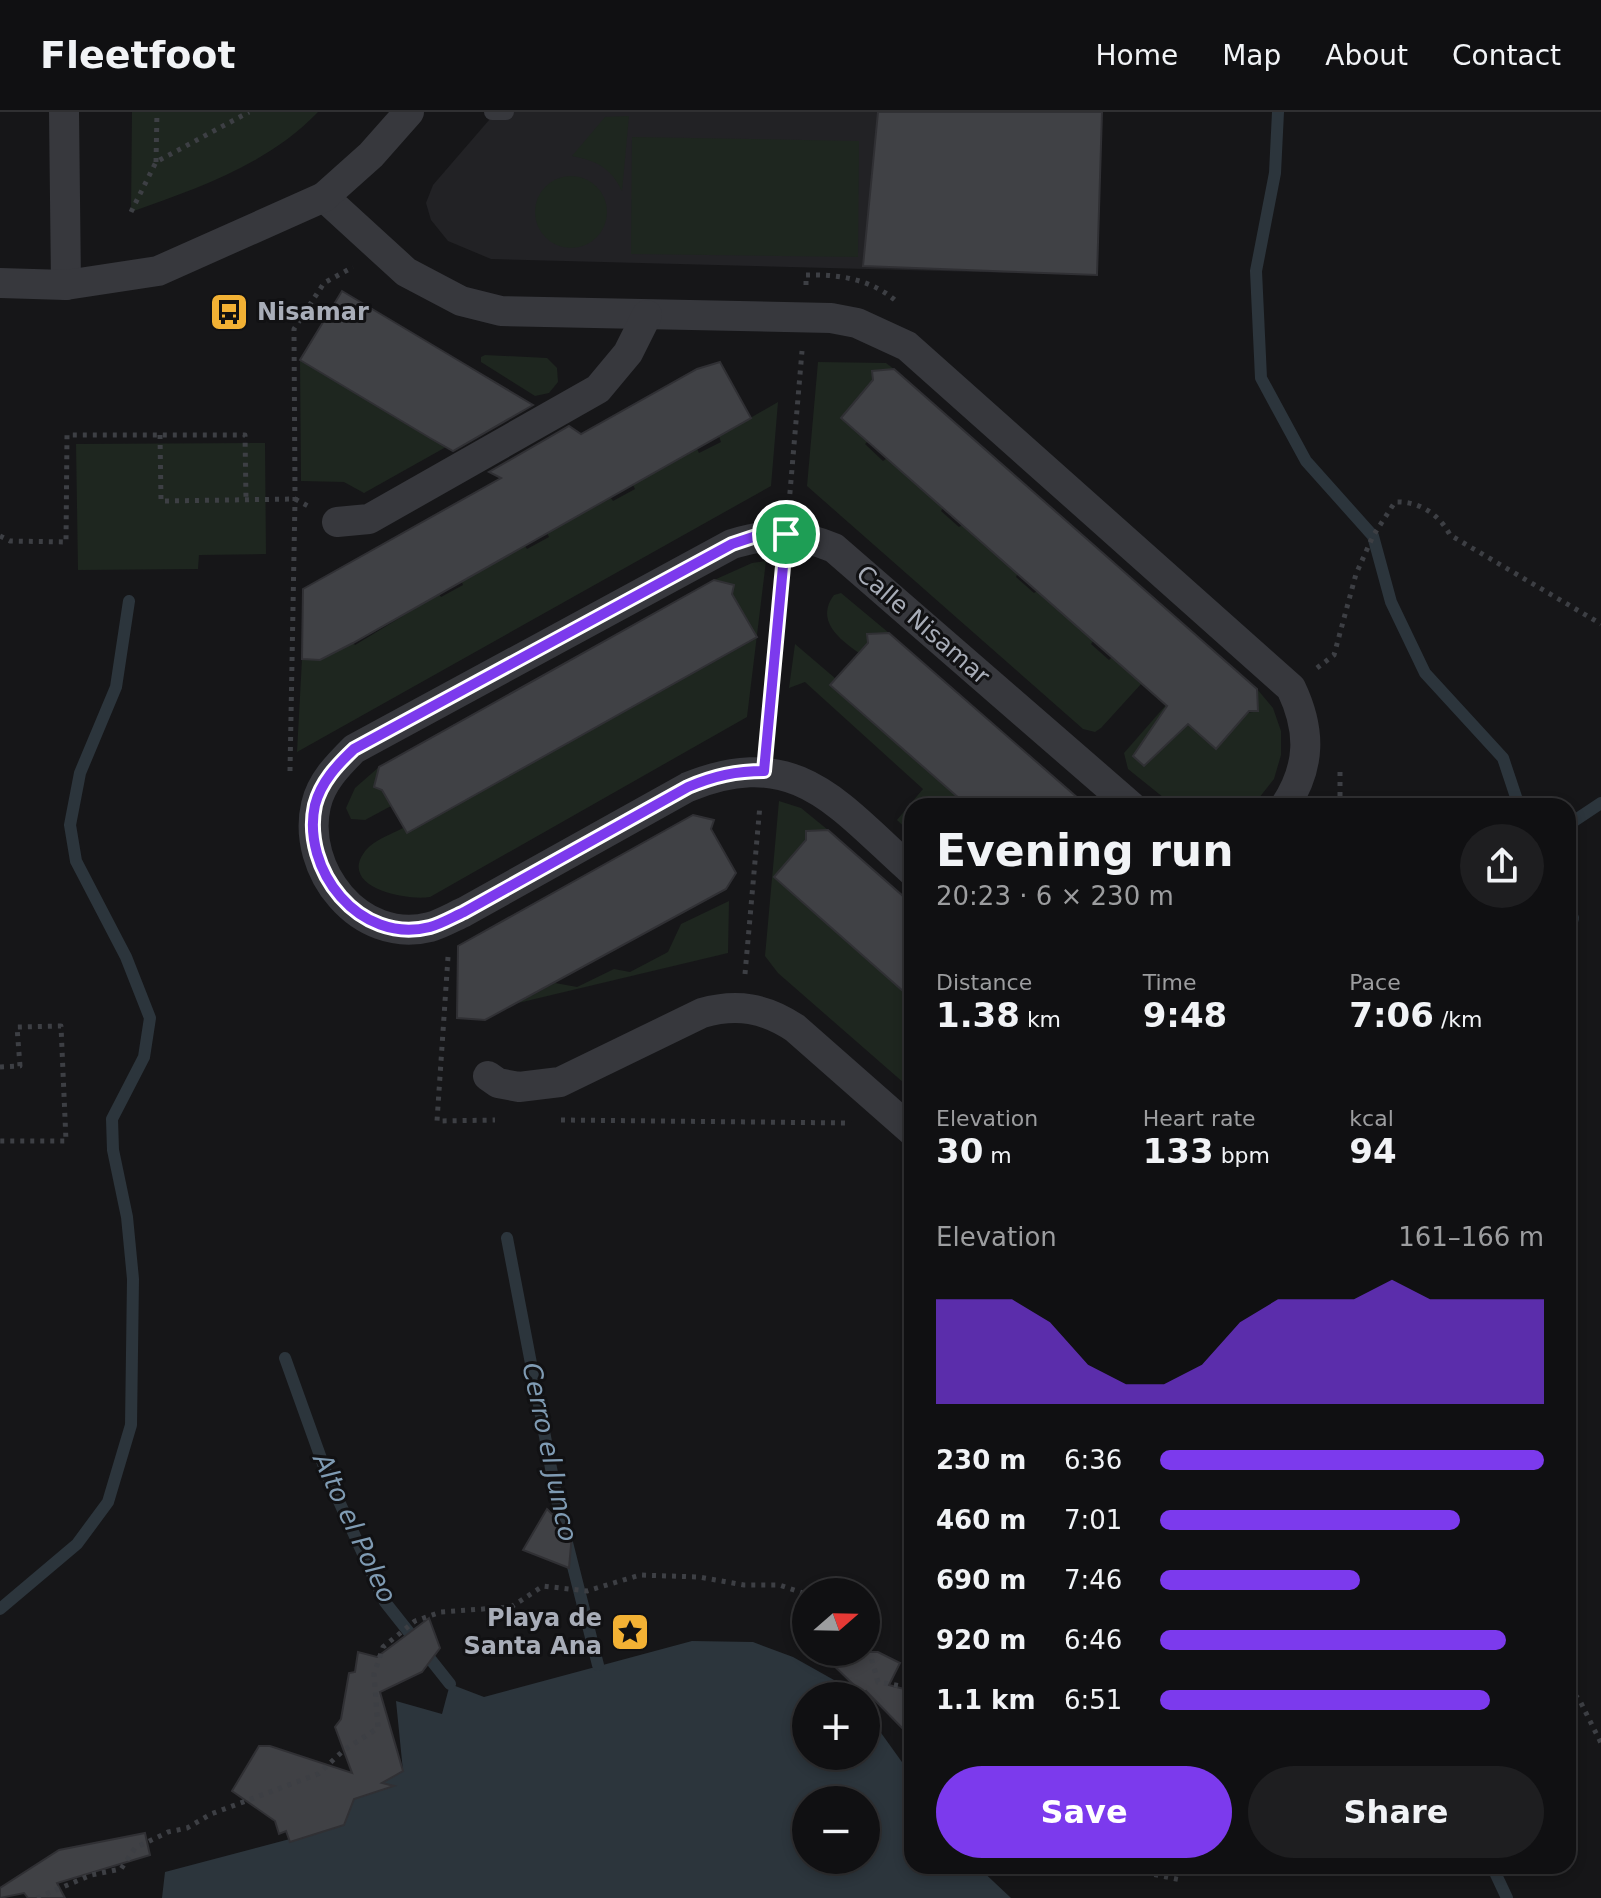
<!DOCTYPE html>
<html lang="en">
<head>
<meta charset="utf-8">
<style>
  body { margin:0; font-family:"DejaVu Sans",sans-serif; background:#1e1e20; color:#f1f3f6; height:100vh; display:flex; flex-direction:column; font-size:30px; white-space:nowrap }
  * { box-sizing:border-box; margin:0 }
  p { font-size:26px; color:#9c9d9f }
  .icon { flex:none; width:44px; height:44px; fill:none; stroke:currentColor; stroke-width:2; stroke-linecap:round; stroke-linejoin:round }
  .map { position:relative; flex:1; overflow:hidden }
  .panel { position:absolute; left:904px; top:686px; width:672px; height:1076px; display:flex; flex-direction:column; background:#101012; border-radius:24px; box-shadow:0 4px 12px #0003,0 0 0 2px #303032 }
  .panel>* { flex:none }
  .needle { width:52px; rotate:70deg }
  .buttons { position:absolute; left:792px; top:1466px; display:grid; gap:16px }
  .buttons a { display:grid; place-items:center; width:88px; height:88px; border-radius:50%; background:#101012; box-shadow:0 4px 12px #0003,0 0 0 2px #303032; font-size:40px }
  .pin { position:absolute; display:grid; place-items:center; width:68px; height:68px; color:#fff; margin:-34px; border:4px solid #fff; border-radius:50%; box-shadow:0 2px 8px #0007 }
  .round { display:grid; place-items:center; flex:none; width:84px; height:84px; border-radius:42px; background:#1e1e20 }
  .headline { display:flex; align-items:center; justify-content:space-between; height:136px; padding:0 32px }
  h1 { font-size:44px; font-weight:800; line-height:60px }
  .metrics { display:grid; grid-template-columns:repeat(3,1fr); gap:12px; height:136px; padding:8px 32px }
  .metrics div { display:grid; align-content:center }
  .metrics b { font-size:34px; font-weight:800 }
  .metrics small { font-size:22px; font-weight:400 }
  .metrics p { font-size:22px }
  .chart { height:224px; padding:16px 32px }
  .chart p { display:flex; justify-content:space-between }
  .chart svg { width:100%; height:144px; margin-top:8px; fill:#7c3aed; opacity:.7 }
  .button { display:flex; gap:16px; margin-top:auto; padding:16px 32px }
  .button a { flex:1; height:92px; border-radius:48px; background:#7c3aed; color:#fff; font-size:32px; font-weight:800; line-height:92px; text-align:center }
  .button a+a { background:#1e1e20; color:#f1f3f6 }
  ul { padding:0 32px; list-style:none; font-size:26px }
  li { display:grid; grid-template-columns:128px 96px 1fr; align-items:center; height:60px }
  li i { height:20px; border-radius:10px; background:#7c3aed }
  header { display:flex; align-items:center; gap:48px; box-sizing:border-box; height:112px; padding:0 40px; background:#101012; border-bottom:2px solid #303032 }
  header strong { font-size:38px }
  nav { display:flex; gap:44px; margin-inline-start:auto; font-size:28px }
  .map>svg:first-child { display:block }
</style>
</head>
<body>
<header>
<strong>Fleetfoot</strong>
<nav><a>Home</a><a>Map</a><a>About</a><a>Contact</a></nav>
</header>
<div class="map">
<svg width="1601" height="1786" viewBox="0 0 1601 1786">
  <rect width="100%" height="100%" fill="#161618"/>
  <path fill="#222225" d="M496,0H1102L1097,163L491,147L448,129L431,108L426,91L433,73Z"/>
  <g fill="#1e261f">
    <path d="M132,0H318C267,53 198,76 131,100Z"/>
    <path d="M629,4L622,79C610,55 597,49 572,44L605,5Z"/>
    <path d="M632,25L859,29L858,145L631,142Z"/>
    <circle cx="571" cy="100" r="36"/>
    <path d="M485,243L547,246L557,256L558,270L549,281L535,284L481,250V245Z"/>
    <path d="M300,248L446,335L364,381L344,370L301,369Z"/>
    <path d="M818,250L886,251L894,257L872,259L873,268L841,306L868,329L865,332L883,349L887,346L944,395L941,399L959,415L963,412L1018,461L1016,465L1034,481L1038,478L1094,528L1091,532L1109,548L1112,545L1142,571L1101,616L1095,620L1083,617L807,374Z"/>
    <path d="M778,290L771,374L297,640L302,547L320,548L352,530L355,533L439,482L441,485L463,473L462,470L521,436L525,434L527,437L549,425L547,421L611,386L613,389L635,377L633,373L697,337L699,341L721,330L719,324Z"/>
    <path d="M265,331L266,442L199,443L198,457L78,458L76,332Z"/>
    <path d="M766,449L747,605L430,785C406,789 336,775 366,738C374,728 392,722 403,716L407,721L757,526L732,482L734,473L714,468L752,451Z"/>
    <path d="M841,481L889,521L867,522L868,531L859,541C839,527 815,508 834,483Z"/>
    <path d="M795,532L836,567L831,573L968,694H912V722L897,708L923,677L805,570L789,576Z"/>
    <path d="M1257,577L1273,596L1281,619V643L1274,667L1259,686L1247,694H1174L1128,657L1124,641L1166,593L1188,612L1258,599Z"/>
    <path d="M379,655L374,675L382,678L391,694L365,708L351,707L346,696L355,676Z"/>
    <path d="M779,689L801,696L828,718L806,719V728L774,765L912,887V978L778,861L765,844Z"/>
    <path d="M729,789L728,841L518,891L555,871L577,875L614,857L630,860L668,840L681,812Z"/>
  </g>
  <path fill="#2c353c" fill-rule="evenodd" d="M692,1529L753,1530L793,1545L850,1577L855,1584H806V1644H866V1600L912,1664V1754H977L1011,1786H162L165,1760L339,1714L363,1670L386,1669L403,1659L396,1589L442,1602L450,1572L484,1585ZM806,1688H866V1748H806Z"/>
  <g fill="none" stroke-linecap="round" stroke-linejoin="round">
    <g stroke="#2c353c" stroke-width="12">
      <path d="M1278,0L1275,61L1256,159L1261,266L1306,349L1373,424L1391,490L1425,561L1503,646L1519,694"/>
      <path d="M1568,713L1601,691"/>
      <path d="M1568,797L1573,806L1568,825"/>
      <path d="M507,1126L560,1403L598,1553"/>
      <path d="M285,1246L327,1363L385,1490L450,1572"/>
      <path d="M0,1497L77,1432L108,1390L131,1313L133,1167L127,1105L113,1038L112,1007L144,945L150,906L126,845L76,749L70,713L80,661L116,575L129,489"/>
      <path d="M1492,1754L1507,1786"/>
    </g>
  </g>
  <g fill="#404145" stroke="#303034" stroke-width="2">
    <path d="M878,0H1102L1097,163L863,154Z"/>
    <path d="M342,179L466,253L533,293L453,339L430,326L300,248Z"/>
    <path d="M720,250L751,306L353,531L320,548L302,547L303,477L501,366L489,360L569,314L581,322L697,257Z"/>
    <path d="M894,257L1257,577L1258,599H1249L1216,637L1188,612L1144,654L1133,644L1167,594L841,306L873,268L872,259Z"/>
    <path d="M714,468L734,473L732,482L757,525L407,721L382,678L374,675L379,655Z"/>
    <path d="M889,521L937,563L1087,694H968L830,573L868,531L867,522Z"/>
    <path d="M693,703L714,708L711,717L736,761L726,777L485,908L457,906L458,834Z"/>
    <path d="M828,718L912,792V887L774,765L806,728V719Z"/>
    <path d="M547,1397L572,1422L569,1456L523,1438Z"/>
    <path d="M429,1506L440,1536L422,1560L380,1580L403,1659L382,1671L394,1674L354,1687L344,1713L290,1730L286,1719L279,1722L275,1709L232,1679L259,1634H270L352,1661L335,1615L341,1607L349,1561L355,1560L358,1540L377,1545Z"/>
    <path d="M820,1540H878L900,1551L889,1573L912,1579V1626L866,1579L862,1581Z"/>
    <path d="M145,1721L150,1743L57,1771L65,1786H28L24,1781L0,1786V1776L59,1738Z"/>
  </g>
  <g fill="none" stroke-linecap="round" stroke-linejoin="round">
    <g stroke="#3d3f44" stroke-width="5" stroke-dasharray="4 6" stroke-linecap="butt">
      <path d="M156,50L157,0"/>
      <path d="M131,100L156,50L249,0"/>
      <path d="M806,173V163C838,162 871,167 896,189"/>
      <path d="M160,323L161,389L295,387L308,394"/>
      <path d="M789,392L802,239"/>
      <path d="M0,424L10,429L66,430L67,323H245L246,388"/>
      <path d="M1317,556L1334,543L1356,462L1373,424L1395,390C1419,389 1439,402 1450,423L1601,512"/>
      <path d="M767,627L783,458"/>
      <path d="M290,659L295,387L294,217L324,171L353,155"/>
      <path d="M1340,660V694"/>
      <path d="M448,845L437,1009L495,1008"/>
      <path d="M745,862L760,693"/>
      <path d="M0,955L20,954L17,915L61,914L66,1029H0"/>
      <path d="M561,1008L851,1011"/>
      <path d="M865,1540L871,1545L878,1570L912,1576"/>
      <path d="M1568,1576L1579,1587L1601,1631"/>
      <path d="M1126,1754L1132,1758L1181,1768"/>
      <path d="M37,1786L91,1763L121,1757L135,1736L168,1720L187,1716L211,1702L318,1662L344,1638L378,1616L374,1562L383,1535L415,1509L441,1500L511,1495L543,1474L587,1479L640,1463L699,1465L744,1473H779L806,1482"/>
    </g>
    <path stroke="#37383d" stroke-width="16" d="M492,0H506"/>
    <g stroke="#37383d" stroke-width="30">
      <path d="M64,0L66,173"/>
      <path d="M324,85L406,160L461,189L501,199L831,206L857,211L907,234L1291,576C1311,618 1311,654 1285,694"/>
      <path d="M0,171L66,173L158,159L324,85L371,43L409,0"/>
      <path d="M337,410L369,407L598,277L628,241L647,203"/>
      <path d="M912,759C838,693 796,631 688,675L464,800C453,805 441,812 430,815C359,833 301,757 316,693C321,670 338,653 354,637L732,432C770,420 798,421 834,436L1131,694"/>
      <path d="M488,964L498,971L519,975L560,970L702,901C737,891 765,896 795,916L912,1019"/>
    </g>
  </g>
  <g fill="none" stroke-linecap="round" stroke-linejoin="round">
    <defs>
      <path id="route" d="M786,422L764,659C736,659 714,664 688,675L464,800C453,805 441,812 430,815C359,833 301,757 315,693C321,670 337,653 354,637L732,432L759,423Z"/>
    </defs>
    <use href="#route" stroke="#fff" stroke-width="16"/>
    <use href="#route" stroke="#7c3aed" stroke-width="10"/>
  </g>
  <defs>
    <symbol id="bus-square" viewBox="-11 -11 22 22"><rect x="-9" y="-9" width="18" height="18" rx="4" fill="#f2b134" stroke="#111113"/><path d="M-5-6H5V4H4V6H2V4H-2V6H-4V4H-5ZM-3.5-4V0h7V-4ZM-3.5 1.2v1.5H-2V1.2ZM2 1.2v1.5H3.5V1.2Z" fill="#111"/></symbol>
    <symbol id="sight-square" viewBox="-11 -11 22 22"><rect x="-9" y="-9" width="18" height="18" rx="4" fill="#f2b134" stroke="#111113"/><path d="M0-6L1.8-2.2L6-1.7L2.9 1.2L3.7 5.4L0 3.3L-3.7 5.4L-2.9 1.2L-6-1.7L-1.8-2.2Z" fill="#111"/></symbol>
  </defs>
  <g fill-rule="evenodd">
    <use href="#bus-square" x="207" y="178" width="44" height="44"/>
    <use href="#sight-square" x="608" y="1498" width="44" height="44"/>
  </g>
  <g text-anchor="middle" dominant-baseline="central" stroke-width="6" stroke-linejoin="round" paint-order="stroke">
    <g font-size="24" font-weight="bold" fill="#a8adb8" stroke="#111113" text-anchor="start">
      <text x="257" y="200">Nisamar</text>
      <text x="602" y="1506" text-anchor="end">Playa de<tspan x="602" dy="28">Santa Ana</tspan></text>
    </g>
    <g font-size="24" fill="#a8adb8" stroke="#111113">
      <text transform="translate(923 513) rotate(41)">Calle Nisamar</text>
    </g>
    <g font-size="26" font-style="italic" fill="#7f9bb3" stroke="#111113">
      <text transform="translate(550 1340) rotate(78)">Cerro el Junco</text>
      <text transform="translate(355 1416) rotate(65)">Alto el Poleo</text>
    </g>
  </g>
</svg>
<div class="buttons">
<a><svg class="needle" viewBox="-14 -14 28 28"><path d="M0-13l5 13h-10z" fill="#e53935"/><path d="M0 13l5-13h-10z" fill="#9c9d9f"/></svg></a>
<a>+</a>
<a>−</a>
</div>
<div class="pin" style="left:786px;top:422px;background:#1e9e55"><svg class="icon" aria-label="arrive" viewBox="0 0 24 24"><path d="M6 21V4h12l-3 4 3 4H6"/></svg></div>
<section class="panel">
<div class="headline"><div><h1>Evening run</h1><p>20:23 · 6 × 230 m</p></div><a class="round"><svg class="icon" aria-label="share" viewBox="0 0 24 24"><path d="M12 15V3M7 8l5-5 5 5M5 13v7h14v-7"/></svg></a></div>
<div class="metrics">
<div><p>Distance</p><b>1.38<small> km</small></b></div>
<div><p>Time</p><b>9:48</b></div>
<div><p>Pace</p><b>7:06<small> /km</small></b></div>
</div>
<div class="metrics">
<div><p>Elevation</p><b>30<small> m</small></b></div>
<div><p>Heart rate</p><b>133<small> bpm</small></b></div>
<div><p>kcal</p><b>94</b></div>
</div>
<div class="chart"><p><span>Elevation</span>161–166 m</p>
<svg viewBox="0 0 160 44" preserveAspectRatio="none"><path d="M0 44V12L10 12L20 12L30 19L40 32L50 38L60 38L70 32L80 19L90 12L100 12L110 12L120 6L130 12L140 12L150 12L160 12V44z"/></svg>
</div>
<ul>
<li><b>230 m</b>6:36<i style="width:100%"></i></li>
<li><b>460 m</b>7:01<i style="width:78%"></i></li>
<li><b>690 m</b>7:46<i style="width:52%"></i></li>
<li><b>920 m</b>6:46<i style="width:90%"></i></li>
<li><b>1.1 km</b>6:51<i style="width:86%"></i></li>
</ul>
<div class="button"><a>Save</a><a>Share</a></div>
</section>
</div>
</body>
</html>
